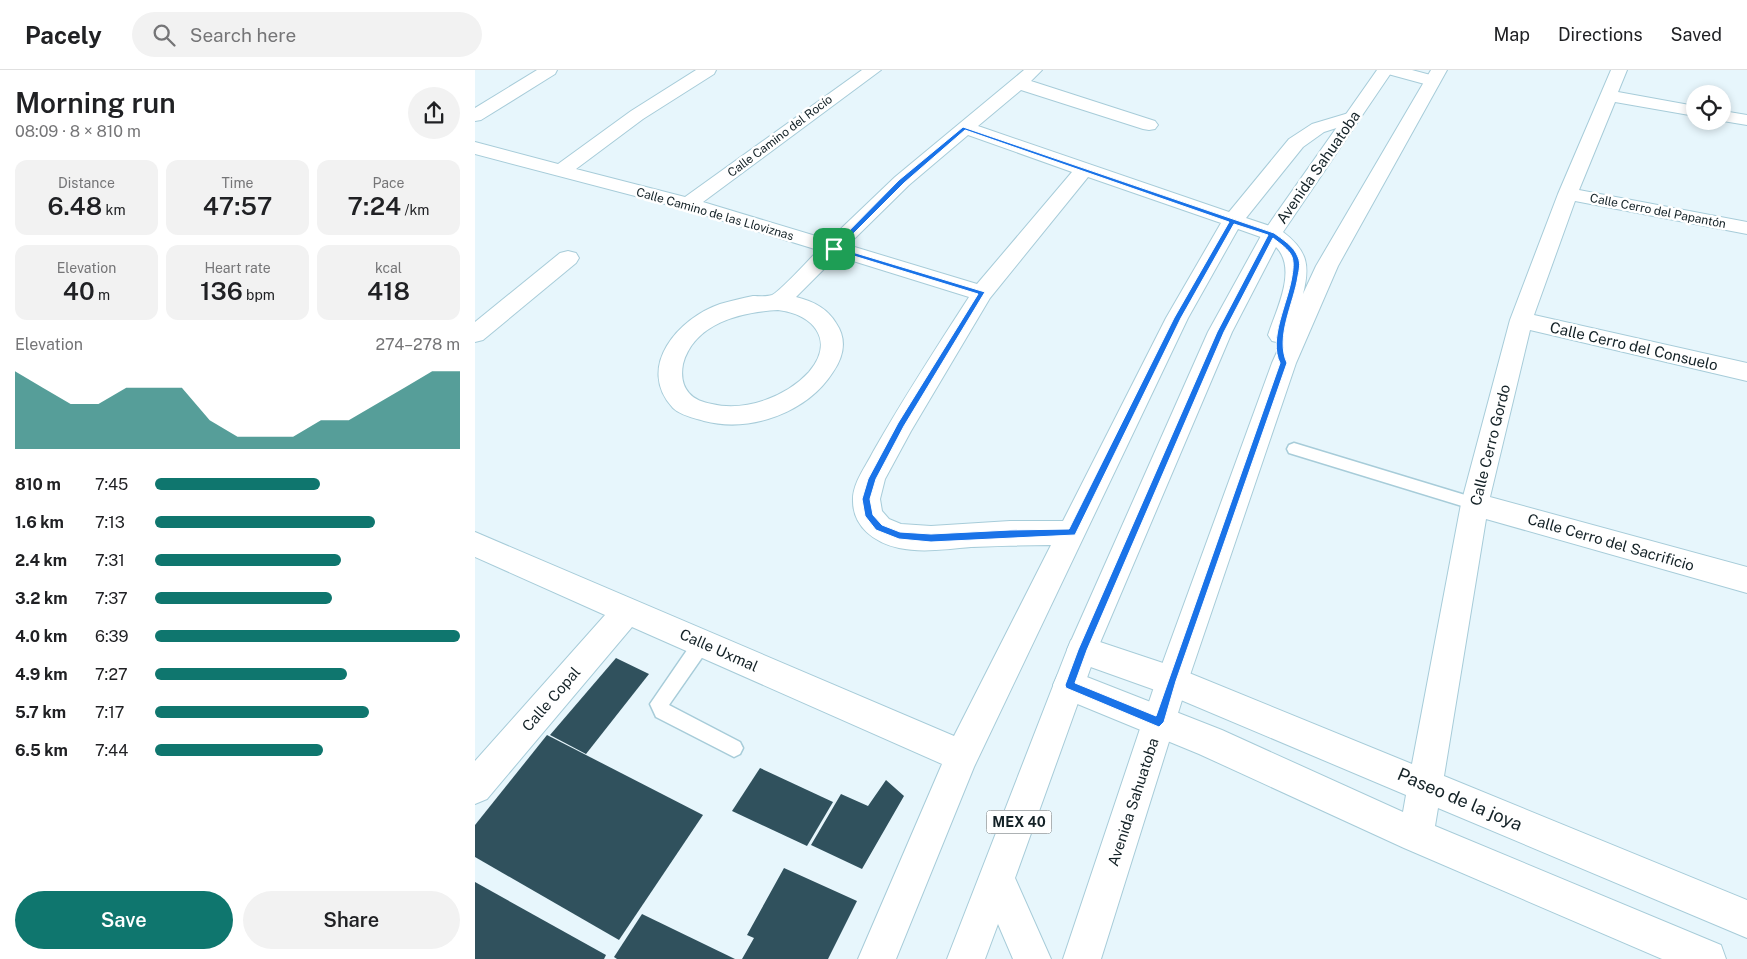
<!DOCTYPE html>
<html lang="en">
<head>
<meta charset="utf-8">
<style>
  body { margin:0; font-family:"Public Sans",sans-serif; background:#f2f2f2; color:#202124; height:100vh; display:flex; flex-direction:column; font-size:19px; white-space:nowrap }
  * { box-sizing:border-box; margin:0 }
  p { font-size:16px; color:#757577 }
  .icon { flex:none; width:28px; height:28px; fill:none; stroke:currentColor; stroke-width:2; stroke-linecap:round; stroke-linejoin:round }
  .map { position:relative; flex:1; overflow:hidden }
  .details { display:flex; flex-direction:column; background:#fff; width:475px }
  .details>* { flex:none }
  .fabs { position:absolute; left:1211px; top:15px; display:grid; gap:10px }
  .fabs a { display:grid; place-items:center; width:45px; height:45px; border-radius:50%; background:#fff; box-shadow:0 2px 8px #0003; font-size:25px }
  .pin { position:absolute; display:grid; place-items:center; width:42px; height:42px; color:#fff; margin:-21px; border-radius:10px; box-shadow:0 2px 8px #0006 }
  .round { display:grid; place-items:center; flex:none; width:52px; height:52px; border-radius:26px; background:#f2f2f2 }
  .headline { display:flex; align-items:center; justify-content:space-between; height:85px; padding:0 15px }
  h1 { font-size:28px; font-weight:600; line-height:38px }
  .metrics { display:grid; grid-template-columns:repeat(3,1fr); gap:8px; height:85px; padding:5px 15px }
  .metrics div { display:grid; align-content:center; border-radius:12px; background:#f2f2f2; text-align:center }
  .metrics b { font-size:25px; font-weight:600 }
  .metrics small { font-size:14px; font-weight:400 }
  .metrics p { font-size:14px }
  .chart { height:140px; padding:10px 15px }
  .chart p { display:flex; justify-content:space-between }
  .chart svg { width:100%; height:90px; margin-top:5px; fill:#0f766e; opacity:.7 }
  .button { display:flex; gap:10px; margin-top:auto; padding:10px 15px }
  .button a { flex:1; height:58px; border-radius:30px; background:#0f766e; color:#fff; font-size:20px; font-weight:600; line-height:58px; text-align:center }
  .button a+a { background:#f2f2f2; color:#202124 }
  ul { padding:0 15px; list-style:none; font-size:16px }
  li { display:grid; grid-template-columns:80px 60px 1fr; align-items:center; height:38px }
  li i { height:12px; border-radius:6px; background:#0f766e }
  header { display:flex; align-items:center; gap:30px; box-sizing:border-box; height:70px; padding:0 25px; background:#fff; border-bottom:1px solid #e0e0e0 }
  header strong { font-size:24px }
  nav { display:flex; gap:28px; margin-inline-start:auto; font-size:18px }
  .search { width:350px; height:45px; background:#f2f2f2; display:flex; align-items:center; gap:12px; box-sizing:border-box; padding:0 18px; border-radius:28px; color:#757577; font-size:19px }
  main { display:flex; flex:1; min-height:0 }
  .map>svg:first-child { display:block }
</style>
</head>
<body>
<header>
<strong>Pacely</strong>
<div class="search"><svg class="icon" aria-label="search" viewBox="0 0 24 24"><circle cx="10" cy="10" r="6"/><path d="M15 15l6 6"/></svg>Search here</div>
<nav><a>Map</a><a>Directions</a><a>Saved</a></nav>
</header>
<main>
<section class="details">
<div class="headline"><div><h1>Morning run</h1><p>08:09 · 8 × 810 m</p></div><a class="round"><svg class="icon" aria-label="share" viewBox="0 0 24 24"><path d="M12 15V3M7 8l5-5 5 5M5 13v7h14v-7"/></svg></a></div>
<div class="metrics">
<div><p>Distance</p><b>6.48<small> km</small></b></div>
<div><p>Time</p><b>47:57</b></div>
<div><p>Pace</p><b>7:24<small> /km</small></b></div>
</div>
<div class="metrics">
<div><p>Elevation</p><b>40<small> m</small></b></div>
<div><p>Heart rate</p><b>136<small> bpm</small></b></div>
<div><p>kcal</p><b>418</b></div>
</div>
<div class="chart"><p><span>Elevation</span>274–278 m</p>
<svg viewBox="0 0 160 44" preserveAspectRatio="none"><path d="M0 44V6L10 14L20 22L30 22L40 14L50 14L60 14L70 30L80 38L90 38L100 38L110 30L120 30L130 22L140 14L150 6L160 6V44z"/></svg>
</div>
<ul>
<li><b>810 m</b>7:45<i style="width:54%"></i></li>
<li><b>1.6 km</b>7:13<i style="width:72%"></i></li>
<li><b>2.4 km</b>7:31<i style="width:61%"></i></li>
<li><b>3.2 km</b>7:37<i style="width:58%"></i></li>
<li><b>4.0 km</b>6:39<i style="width:100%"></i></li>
<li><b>4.9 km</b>7:27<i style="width:63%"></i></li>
<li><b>5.7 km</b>7:17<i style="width:70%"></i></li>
<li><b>6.5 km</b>7:44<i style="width:55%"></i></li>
</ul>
<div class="button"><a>Save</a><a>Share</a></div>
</section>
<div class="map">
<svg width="1272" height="889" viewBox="0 0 1272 889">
  <rect width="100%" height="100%" fill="#e7f6fc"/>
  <g fill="#30515d">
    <path d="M141,588L174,604L111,684L75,665Z"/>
    <path d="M72,665L228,745L144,870L0,787V755Z"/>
    <path d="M285,698L358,732L332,776L257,741Z"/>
    <path d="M411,710L429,726L387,799L336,775L366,724L393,736Z"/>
    <path d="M309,798L382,831L353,889H267L279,868L272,865Z"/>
    <path d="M0,812L131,885L129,889H0Z"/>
    <path d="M167,844L260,889H142L139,887Z"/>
  </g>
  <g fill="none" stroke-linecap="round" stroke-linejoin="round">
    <defs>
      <g id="service">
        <path d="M819,373L1000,428L1005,430L1007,434L1005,438L1000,440L814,383L812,379L814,375Z"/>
        <path d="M227,565L233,567L235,573L233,579L194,635L265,672L268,678L265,684L259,687L181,647L175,634L221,567Z"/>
      </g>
      <g id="minor">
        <path d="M62,0H82L80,4L6,50L0,51V38Z"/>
        <path d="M221,0H241L239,4L168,49L101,99L210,127L387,0H406L228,132L354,170L420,107L549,0H567L556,11L680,51L683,55L680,59L674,60L668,59L546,20L503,56L754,142L814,69L837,54L877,42L883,43L886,47L883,51L849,62L828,77L771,148L804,159L807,164L804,169L797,171L763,159L713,248L499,697L421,889H383L467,694L157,557L12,729L0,734V691L130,545L0,487V462L479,666L576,475C549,475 523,476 496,477C473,479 447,483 424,478C400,473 378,457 378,431C377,414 391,396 398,382C428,329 461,278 494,227L362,186L321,227C338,231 352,238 361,253C372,269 369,286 358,302C332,343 275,363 229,351C219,348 205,345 198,338C160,297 204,248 245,234C256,231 267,228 278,226C283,226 292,227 297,225C304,222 336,188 343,180L206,138L0,84V72L83,94L156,41ZM493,65L597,102L502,214L373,175L434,115ZM613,107L746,153L691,248L588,451H535L456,456L426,454L414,449L407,441L405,429L410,409L436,361L515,228ZM303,240C338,244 361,270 334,302C311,327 270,342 237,334C228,332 220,330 214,323C207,315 206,305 208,294C219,253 266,242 303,240Z"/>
        <path d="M1136,0H1152L1143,22L1220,36V46L1140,32L1104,120L1272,152V164L1100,131L1059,245L1272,293V311L1055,260L1015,427L1272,497V523L1011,449L969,706L1272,830V868L963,738L960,756L1246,875L1251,889H1187L929,778L724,684L583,626L578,615L583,604L594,600L747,660L928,742L931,725L694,625L596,590L592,580L596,570L607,566L697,596L937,694L986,434L1035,250L1083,124Z"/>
        <path d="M1248,41L1272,45V55L1248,51Z"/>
        <path d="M93,181L101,183L104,188L101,193L8,270L0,272V252L85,183Z"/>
      </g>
      <path id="tertiary" d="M911,0H937L963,7L965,11L963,15L957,16L913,4Z"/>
      <path id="primary" d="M902,0H918L808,162C833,181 835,196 828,224L841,196L956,0H972L863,196L821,293L713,611L626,889H588L681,611L797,293L806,273L797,271L793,265C801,240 823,199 801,177L757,262L622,580L540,808L576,889H538L523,854L510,889H472L592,580L733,262L787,164Z"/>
    </defs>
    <use href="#service" stroke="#a7ccd9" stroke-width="3"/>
    <use href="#minor" stroke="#a7ccd9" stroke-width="2"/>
    <use href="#tertiary" stroke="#a7ccd9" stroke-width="2"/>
    <use href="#primary" stroke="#a7ccd9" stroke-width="2"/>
    <use href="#service" fill="#fff" fill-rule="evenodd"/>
    <use href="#minor" fill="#fff" fill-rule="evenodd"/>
    <use href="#tertiary" fill="#fff" fill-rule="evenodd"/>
    <use href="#primary" fill="#fff" fill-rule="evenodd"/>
  </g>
  <path fill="#1a73e8" stroke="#fff" fill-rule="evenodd" d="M488,57L799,163C807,169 819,176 823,187C826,194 824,200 823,206C819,233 800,267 812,293L701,611L689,652L684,657L591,618L590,615L603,580L742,262L793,165L759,154L706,248L600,465L456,472L424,469L401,460L390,446L387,429L393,409L423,353L503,224L356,179L424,110ZM490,60L754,152L699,248L594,459L535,460L456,464L425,462L407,455L398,445L395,429L401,409L429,356L510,222L364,178L429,113ZM798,168C804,173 814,179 817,187C819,193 818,200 817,206C813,233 793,269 805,293L681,646L600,613L612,580L749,262Z"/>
  <g text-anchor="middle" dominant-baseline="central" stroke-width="5" stroke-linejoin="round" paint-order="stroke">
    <g font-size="12" fill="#142227" stroke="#fff">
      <text transform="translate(305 66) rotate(-37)">Calle Camino del Rocío</text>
      <text transform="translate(1183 141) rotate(11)">Calle Cerro del Papantón</text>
      <text transform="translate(240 144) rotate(16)">Calle Camino de las Lloviznas</text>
    </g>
    <rect fill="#fff" stroke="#5a6468" stroke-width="1" x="511.5" y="740.5" width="65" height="23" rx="4"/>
    <g font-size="14" font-weight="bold" fill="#142227">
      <text x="544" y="752">MEX 40</text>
    </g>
    <g font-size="15" fill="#142227" stroke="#fff">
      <text transform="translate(843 97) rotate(-55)">Avenida Sahuatoba</text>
      <text transform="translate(1159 276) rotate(13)">Calle Cerro del Consuelo</text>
      <text transform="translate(1015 375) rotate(-76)">Calle Cerro Gordo</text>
      <text transform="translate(1136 472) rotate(16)">Calle Cerro del Sacrificio</text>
      <text transform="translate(244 580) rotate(24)">Calle Uxmal</text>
      <text transform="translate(76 629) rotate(-49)">Calle Copal</text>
      <text transform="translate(658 732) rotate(-72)">Avenida Sahuatoba</text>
    </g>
    <g font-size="18" fill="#142227" stroke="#fff">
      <text transform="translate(985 729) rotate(23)">Paseo de la joya</text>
    </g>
  </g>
</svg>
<div class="fabs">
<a><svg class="icon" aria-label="locate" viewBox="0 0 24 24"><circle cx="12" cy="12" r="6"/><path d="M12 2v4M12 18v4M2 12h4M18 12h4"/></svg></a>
</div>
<div class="pin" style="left:359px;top:179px;background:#1e9e55"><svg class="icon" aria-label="arrive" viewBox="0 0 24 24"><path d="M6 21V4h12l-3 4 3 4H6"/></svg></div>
</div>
</main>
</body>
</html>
